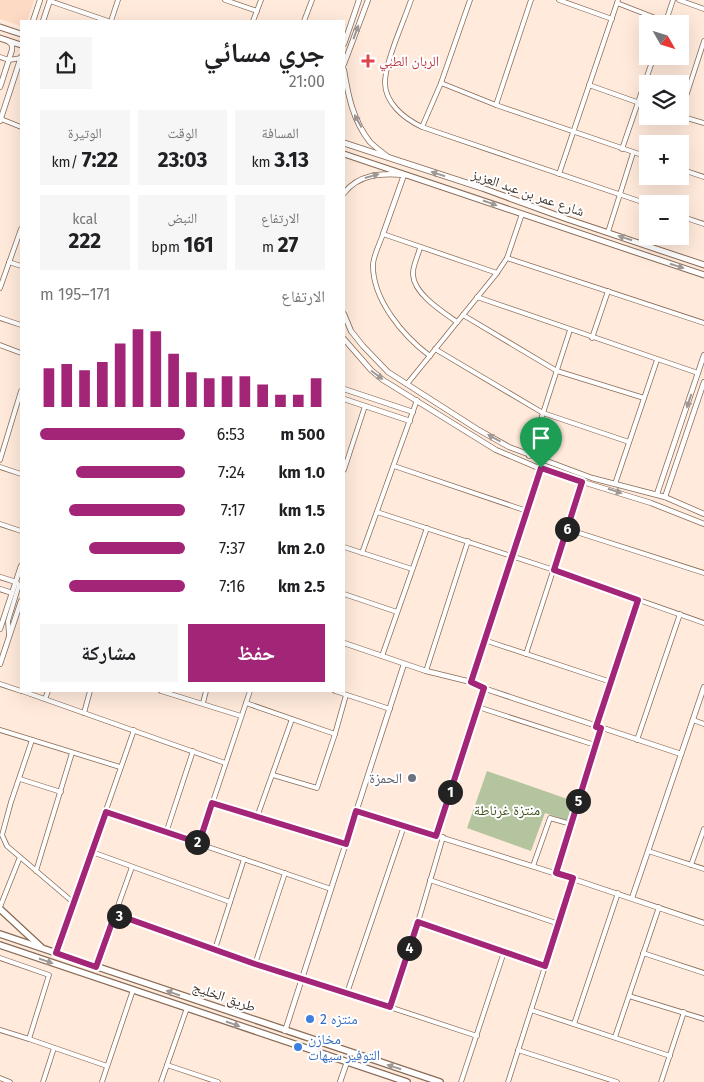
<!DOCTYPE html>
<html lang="ar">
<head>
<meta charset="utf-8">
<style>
  body { margin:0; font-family:"Fira Sans","Noto Naskh Arabic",sans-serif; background:#f6f6f6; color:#202124; direction:rtl; height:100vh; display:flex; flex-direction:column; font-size:19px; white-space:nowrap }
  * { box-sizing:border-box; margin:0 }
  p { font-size:16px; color:#757577 }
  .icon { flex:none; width:28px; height:28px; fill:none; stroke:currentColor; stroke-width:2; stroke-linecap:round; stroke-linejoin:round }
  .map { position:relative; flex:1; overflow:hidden; direction:ltr }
  .side { position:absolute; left:20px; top:20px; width:325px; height:672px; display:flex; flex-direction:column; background:#fff; border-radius:0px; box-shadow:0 5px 20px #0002; direction:rtl }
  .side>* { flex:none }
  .needle { width:32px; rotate:129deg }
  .tools { position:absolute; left:639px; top:15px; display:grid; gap:10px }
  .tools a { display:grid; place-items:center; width:50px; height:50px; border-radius:0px; background:#fff; box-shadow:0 5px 20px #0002; font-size:25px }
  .pin { position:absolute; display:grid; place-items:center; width:42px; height:42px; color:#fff; margin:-51px -21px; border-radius:50% 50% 50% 0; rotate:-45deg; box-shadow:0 0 5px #0007 }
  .pin .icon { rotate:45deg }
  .km { position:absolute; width:25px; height:25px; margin:-12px; border-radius:50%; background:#222; color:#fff; font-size:14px; line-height:25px; text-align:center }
  .round { display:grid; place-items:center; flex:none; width:52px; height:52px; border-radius:0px; background:#f6f6f6 }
  .overview { display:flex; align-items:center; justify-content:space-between; height:85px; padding:0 20px }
  h1 { font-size:28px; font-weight:700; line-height:38px }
  .figures { display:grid; grid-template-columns:repeat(3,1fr); gap:8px; height:85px; padding:5px 20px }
  .figures div { display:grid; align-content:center; border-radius:0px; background:#f6f6f6; text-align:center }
  .figures b { font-size:21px; font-weight:700 }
  .figures small { font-size:14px; font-weight:400 }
  .figures p { font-size:14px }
  .chart { height:140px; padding:10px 20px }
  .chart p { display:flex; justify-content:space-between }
  .chart svg { width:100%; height:90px; margin-top:5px; stroke:#a32578; stroke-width:6 }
  .primary-button { display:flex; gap:10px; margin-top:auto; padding:10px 20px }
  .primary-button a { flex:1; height:58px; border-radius:0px; background:#a32578; color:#fff; font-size:20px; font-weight:700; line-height:58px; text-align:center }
  .primary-button a+a { background:#f6f6f6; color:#202124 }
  ul { padding:0 20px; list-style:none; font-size:16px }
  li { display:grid; grid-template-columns:80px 60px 1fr; align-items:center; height:38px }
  li i { height:12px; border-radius:6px; background:#a32578 }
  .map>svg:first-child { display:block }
</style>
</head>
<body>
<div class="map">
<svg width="704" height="1082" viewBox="0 0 704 1082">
  <rect width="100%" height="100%" fill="#ffeadb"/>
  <path fill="#fcdac4" d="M0,0H34L27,21H21V26L0,19Z"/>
  <path fill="#b4c49f" d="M487,771L576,802L569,821L545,813L531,851L467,828Z"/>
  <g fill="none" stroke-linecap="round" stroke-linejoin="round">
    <defs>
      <g id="minor">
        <path d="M225,0L257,11"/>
        <path d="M411,0C404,21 386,60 385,81C384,103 405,119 422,127L648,204"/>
        <path d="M559,0L612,19"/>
        <path d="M679,0L704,9"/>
        <path d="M50,1L108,21"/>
        <path d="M617,3L666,22"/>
        <path d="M111,21L118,0"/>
        <path d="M253,21L261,0"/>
        <path d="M304,21L312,0"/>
        <path d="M665,24L673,0"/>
        <path d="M0,57L9,60L21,58"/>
        <path d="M441,83L496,105L648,157"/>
        <path d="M589,85L648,106"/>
        <path d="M496,105L531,0"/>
        <path d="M680,115L704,41"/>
        <path d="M680,116L704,123"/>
        <path d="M1,119L21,127"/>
        <path d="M422,127L441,83L470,0"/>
        <path d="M622,149L654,56"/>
        <path d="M680,169L704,177"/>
        <path d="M559,174L618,0"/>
        <path d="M680,216L704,224"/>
        <path d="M608,232L633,153"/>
        <path d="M420,248C418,256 412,267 413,275C414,294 443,312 457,322"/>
        <path d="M507,258L704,323"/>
        <path d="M9,262L21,266"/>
        <path d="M0,288L21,229"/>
        <path d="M477,297L698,373"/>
        <path d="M463,315L557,371L644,398"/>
        <path d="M0,318L21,325"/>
        <path d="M592,338L608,291"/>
        <path d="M0,345L21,353"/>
        <path d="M435,349L543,413L629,442"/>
        <path d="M430,356C403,336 372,299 373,264C374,254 380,243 383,234L497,273"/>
        <path d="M407,384L497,273L507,258L522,214"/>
        <path d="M529,456L570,330"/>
        <path d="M0,460L21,391"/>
        <path d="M394,466L527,511"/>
        <path d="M0,467L21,474"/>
        <path d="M344,470L365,406"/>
        <path d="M615,484L657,360"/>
        <path d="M377,512L554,570L704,623"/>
        <path d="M0,524L21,531"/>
        <path d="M567,529L704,573"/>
        <path d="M344,547L412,569"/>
        <path d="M362,553L417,400"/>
        <path d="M344,594L397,612"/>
        <path d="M9,636L8,621L19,585L16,582"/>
        <path d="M484,640L611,682"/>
        <path d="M526,654L582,482"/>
        <path d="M382,656L427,528"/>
        <path d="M426,671L468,541"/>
        <path d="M471,682L541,469"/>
        <path d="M0,684L21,691"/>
        <path d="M22,691L225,763"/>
        <path d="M161,691L241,716"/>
        <path d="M335,691L390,709"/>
        <path d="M45,699L48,691"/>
        <path d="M203,703L206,691"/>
        <path d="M246,703L335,734"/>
        <path d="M478,707L595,745"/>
        <path d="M84,713L90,691"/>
        <path d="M693,720L704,724"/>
        <path d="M596,727L639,600"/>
        <path d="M0,730L120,767"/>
        <path d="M32,740L11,802L2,835L7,846L74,903"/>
        <path d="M637,740L680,614"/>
        <path d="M273,775L317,788L335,734L346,695"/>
        <path d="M20,779L61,792"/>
        <path d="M212,803L257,817L292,719"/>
        <path d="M106,812L331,889"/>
        <path d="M257,817L346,844"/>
        <path d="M166,833L193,751"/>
        <path d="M436,835L483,688"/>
        <path d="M199,843L250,691"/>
        <path d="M648,851L704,869"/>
        <path d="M92,852L230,902"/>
        <path d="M691,865L704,829"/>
        <path d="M533,866L550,818L571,824"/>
        <path d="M36,871L72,753"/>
        <path d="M556,873L601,728"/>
        <path d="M430,880L559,924"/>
        <path d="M0,907L20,857"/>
        <path d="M115,914L255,964L302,978L477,1036"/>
        <path d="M418,922L545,966"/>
        <path d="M215,949L244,859"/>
        <path d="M56,953L134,730"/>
        <path d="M643,953L704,973"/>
        <path d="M0,958L49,975L29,1039L0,1030"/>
        <path d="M255,964L285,873"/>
        <path d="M96,967L132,867"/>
        <path d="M347,993L404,826"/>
        <path d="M629,996L704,1019"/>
        <path d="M390,1007L418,922L443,837"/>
        <path d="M531,1010L670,1056"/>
        <path d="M574,1024L618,893"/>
        <path d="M615,1037L659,907"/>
        <path d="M29,1039L107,1066"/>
        <path d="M518,1050L617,1082"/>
        <path d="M167,1065L187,1008"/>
        <path d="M0,1078L10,1082"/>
        <path d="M43,1082L54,1048"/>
        <path d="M102,1082L133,990"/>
        <path d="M161,1082L167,1065L218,1082"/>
        <path d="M461,1082L504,952"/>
        <path d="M508,1082L573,879"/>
        <path d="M661,1082L684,1012"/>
      </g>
      <g id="tertiary">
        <path d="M33,21L40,0"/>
        <path d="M43,21L50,0"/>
        <path d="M344,44L359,0"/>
        <path d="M344,64L368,0"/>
        <path d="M344,70C348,95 353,121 370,142C375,147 382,152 388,157"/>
        <path d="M0,87L12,50V45L8,41"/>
        <path d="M0,121L21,57"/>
        <path d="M344,193C359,174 381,173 404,175L383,234"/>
        <path d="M344,314L351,331L363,346L388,372L477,429L509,447L592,478L665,497L704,514"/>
        <path d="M344,339L371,370L383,380L496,450L541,469L651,503L704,524"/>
        <path d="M344,389L413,412"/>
        <path d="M344,399L410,421"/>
        <path d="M657,494L704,355"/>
        <path d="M665,497L704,382"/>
        <path d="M0,577L16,582"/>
        <path d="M0,589L12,593"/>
        <path d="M0,629L21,566"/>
        <path d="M344,643L426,671L471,682L483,688L681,754"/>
        <path d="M0,664L21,601"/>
        <path d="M357,811L573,879L704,923"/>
        <path d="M632,898L704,687"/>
        <path d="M285,1031L404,664"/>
        <path d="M340,1082L347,1062"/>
      </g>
      <g id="secondary">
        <path d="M0,27L21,34"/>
        <path d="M0,38L21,45"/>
        <path d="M344,143L482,188L567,219L704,265"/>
        <path d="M344,154L704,275"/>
      </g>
      <g id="primary">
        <path d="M0,909L41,947"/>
        <path d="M0,934L440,1082"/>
        <path d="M0,945L407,1082"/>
      </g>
    </defs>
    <use href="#minor" stroke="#896b56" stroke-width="5.5"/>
    <use href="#tertiary" stroke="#896b56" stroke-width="6"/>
    <use href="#secondary" stroke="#896b56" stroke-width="7"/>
    <use href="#primary" stroke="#896b56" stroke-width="8"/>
    <use href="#minor" stroke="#fff" stroke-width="4"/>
    <use href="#tertiary" stroke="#fff" stroke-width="4.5"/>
    <use href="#secondary" stroke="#fff" stroke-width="5"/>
    <use href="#primary" stroke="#fff" stroke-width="5.5"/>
  </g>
  <defs><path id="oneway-solid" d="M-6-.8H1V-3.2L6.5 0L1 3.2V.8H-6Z" transform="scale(1.25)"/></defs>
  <g fill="#9f9894">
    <use href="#oneway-solid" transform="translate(356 32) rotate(-70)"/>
    <use href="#oneway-solid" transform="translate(358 121) rotate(-119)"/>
    <use href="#oneway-solid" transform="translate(438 174) rotate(-162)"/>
    <use href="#oneway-solid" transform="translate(372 176) rotate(-16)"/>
    <use href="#oneway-solid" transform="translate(490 203) rotate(19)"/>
    <use href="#oneway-solid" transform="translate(625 238) rotate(-162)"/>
    <use href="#oneway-solid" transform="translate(677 266) rotate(18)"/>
    <use href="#oneway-solid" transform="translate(377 375) rotate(37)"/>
    <use href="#oneway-solid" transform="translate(689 401) rotate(109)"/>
    <use href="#oneway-solid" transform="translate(494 438) rotate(-151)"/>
    <use href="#oneway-solid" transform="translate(615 491) rotate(18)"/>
    <use href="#oneway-solid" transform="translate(46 961) rotate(19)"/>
    <use href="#oneway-solid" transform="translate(173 993) rotate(-161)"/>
    <use href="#oneway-solid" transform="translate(233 1024) rotate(19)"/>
    <use href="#oneway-solid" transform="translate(394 1067) rotate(-162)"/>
  </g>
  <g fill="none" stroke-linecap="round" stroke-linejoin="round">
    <defs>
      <path id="route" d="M541,468L582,482L554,570L638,600L596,727L601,728L556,873L573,878L545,966L418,922L390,1007L255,964L115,914L96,967L56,953L106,812L199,843L212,803L346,844L356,811L436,836L484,688L471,682Z"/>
    </defs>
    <use href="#route" stroke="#fff" stroke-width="10"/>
    <use href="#route" stroke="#a32578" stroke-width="6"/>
  </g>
  <path fill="#e0444e" stroke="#fff" stroke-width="2" d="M365.5 53.5h5v5h5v5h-5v5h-5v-5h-5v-5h5z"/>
  <circle fill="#6b7280" stroke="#fff" stroke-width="2" cx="412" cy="778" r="5"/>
  <g fill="#3f7fe0" stroke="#fff" stroke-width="2">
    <circle cx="310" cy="1019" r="5"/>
    <circle cx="298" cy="1047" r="5"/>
  </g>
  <g text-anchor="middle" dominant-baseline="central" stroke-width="4" stroke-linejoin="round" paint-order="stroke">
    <g font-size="14" fill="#be3a42" stroke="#fff" text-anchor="start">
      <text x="379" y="61">الربان الطبي</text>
    </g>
    <g font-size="14" fill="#3f3229" stroke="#fff">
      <text transform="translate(528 193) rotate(19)">شارع عمر بن عبد العزيز</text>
      <text transform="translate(224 997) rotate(19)">طريق الخليج</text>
    </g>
    <g font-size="14" fill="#5b616d" stroke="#fff" text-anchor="end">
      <text x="402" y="778">الحمزة</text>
    </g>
    <g font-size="14" fill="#3a4f12" stroke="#fff">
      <text x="507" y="810">منتزة غرناطة</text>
    </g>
    <g font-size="14" fill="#366cbe" stroke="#fff" text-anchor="start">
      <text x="320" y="1019">منتزه 2</text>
      <text x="308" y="1039">مخازن<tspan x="308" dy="16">التوفير سيهات</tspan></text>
    </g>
  </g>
</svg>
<div class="tools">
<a><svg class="needle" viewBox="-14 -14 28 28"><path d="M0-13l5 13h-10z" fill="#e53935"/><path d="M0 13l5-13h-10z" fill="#757577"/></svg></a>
<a><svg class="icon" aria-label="layers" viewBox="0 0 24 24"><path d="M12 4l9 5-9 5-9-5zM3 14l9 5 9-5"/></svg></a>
<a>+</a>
<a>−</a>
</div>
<div class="pin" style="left:541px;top:468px;background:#1e9e55"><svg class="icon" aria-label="arrive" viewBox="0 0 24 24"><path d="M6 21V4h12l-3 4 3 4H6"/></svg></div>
<b class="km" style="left:450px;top:792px">1</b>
<b class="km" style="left:197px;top:842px">2</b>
<b class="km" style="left:119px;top:916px">3</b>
<b class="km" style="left:409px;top:948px">4</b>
<b class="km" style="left:578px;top:801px">5</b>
<b class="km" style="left:567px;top:529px">6</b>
<section class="side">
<div class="overview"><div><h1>جري مسائي</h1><p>21:00</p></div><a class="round"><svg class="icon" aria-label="share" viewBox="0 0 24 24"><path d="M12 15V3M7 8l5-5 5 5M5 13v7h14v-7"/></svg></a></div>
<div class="figures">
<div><p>المسافة</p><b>3.13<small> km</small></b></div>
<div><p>الوقت</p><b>23:03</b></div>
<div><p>الوتيرة</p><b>7:22<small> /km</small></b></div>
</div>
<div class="figures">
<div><p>الارتفاع</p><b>27<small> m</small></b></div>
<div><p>النبض</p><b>161<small> bpm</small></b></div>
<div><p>kcal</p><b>222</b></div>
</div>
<div class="chart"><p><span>الارتفاع</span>171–195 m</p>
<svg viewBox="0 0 160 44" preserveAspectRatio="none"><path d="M5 44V25M15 44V23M25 44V26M35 44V22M45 44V13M55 44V6M65 44V7M75 44V18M85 44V27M95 44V30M105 44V29M115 44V29M125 44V33M135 44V38M145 44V38M155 44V30"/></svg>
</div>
<ul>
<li><b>500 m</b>6:53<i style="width:100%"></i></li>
<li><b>1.0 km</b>7:24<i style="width:75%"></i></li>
<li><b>1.5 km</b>7:17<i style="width:80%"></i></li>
<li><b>2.0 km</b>7:37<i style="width:66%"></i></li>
<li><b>2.5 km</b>7:16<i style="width:80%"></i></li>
</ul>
<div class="primary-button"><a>حفظ</a><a>مشاركة</a></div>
</section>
</div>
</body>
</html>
